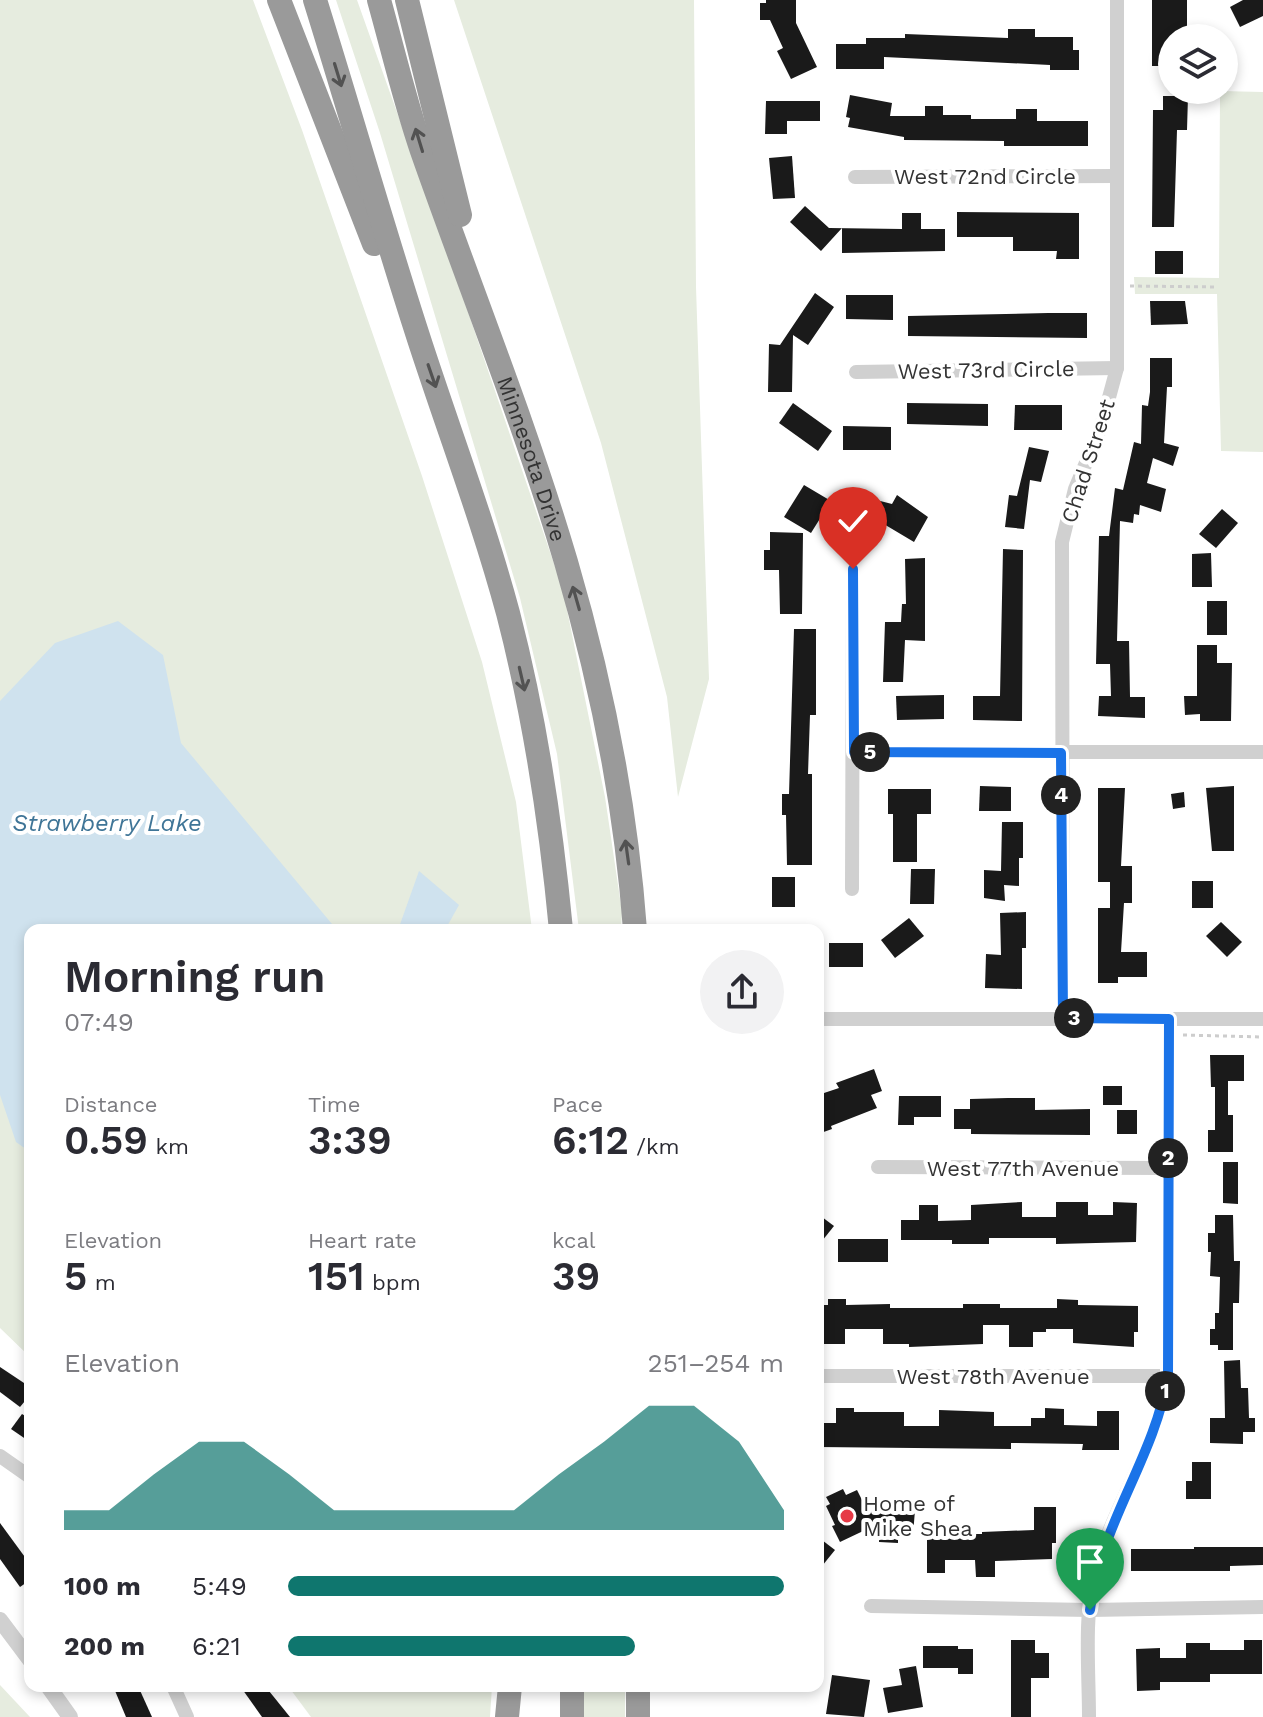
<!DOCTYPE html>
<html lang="en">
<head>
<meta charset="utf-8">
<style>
  body { margin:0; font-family:"Work Sans",sans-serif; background:#f2f2f3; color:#2b2b33; height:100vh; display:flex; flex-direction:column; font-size:30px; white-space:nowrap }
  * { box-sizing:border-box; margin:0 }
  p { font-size:26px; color:#7c7c81 }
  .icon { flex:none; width:44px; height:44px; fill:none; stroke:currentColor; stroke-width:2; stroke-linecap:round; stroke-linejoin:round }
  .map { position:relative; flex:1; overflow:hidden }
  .drawer { position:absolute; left:24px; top:924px; width:800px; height:768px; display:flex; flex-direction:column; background:#fff; border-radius:16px; box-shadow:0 4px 12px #0003 }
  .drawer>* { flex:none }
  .buttons { position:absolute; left:1158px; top:24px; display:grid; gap:16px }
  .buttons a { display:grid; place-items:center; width:80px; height:80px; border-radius:50%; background:#fff; box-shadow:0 4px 12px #0003; font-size:40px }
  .pin { position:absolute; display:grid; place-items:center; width:68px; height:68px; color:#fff; margin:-82px -34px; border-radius:50% 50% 50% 0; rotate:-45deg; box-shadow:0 0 8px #0007 }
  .pin .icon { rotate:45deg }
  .km { position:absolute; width:40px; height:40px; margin:-20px; border-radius:50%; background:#222; color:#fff; font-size:22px; line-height:40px; text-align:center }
  .round { display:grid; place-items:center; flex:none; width:84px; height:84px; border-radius:42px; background:#f2f2f3 }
  .overview { display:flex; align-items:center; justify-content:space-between; height:136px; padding:0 40px }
  h1 { font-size:44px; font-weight:600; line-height:60px }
  .metrics { display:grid; grid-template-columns:repeat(3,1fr); gap:12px; height:136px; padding:8px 40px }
  .metrics div { display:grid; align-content:center }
  .metrics b { font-size:40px; font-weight:600 }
  .metrics small { font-size:22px; font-weight:400 }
  .metrics p { font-size:22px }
  .chart { height:224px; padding:16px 40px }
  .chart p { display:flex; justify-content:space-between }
  .chart svg { width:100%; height:144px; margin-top:8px; fill:#0f766e; opacity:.7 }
  ul { padding:0 40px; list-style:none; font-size:26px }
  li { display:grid; grid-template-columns:128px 96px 1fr; align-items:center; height:60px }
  li i { height:20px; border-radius:10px; background:#0f766e }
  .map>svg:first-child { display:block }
</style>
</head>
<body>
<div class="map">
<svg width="1263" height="1717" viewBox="0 0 1263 1717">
  <rect width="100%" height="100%" fill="#fff"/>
  <g fill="#e6ecdf">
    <path d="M0,0H253L302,130L422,476L482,662L516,802L532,930H30V1357L0,1328Z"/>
    <path d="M336,0H357L466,306L563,590L605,797L622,912L621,930H579L557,754L520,598L380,133Z"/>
    <path d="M454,0H694L696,287L709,679L678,797L667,697L601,443Z"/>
    <path d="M1220,91L1263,92V452L1221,451L1217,294H1135L1134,277L1219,278Z"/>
    <path d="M0,1685L30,1717H0Z"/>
    <path d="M288,1686H492L490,1717H311Z"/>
    <rect x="582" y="1686" width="43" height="31"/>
  </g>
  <g fill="#cfe2ee">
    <path d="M118,621L163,655L181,743L337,930H30V1152L16,1142L0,1095V701L55,643Z"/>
    <path d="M419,871L459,905L445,930H398Z"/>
  </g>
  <g fill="#1a1a1a">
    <path d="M766,0H796V23L817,67L791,79L777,51L783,48L770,20H760V3H766Z"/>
    <path d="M1152,0H1187V38H1172V66H1152Z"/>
    <path d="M1243,0H1263V16L1240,27L1230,7Z"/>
    <path d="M1008,29H1035V37H1073V50H1079V70H1050V65L884,57V69H836V44H866V38H905V34L1008,38Z"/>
    <path d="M850,95L892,103L890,116H925V106H943V115H971V119H1016V109H1037V121H1088V146H1004V141L904,140V137L848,127L850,118L846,117Z"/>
    <path d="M1163,96H1188L1187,130H1177L1174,227H1152L1153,110H1163Z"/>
    <path d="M766,101H820V121H787V134H765Z"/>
    <path d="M792,156L795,198L773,199L769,158Z"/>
    <path d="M805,206L829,228L902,229V213H921V229H945V251L842,253V228L821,251L790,222Z"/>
    <path d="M957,212L1079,213V259H1056L1057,251H1013V237H957Z"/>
    <rect x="1155" y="251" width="28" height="23"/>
    <path d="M815,293L834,307L808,345L793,335L792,392H768L769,344L780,345Z"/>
    <path d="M846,295H893V320L846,319Z"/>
    <path d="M1150,301H1185L1188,324L1151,325Z"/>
    <path d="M1048,313H1087V338L908,336V316Z"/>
    <path d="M1150,358H1172V387H1167L1164,443L1179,447L1173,466L1153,458L1147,483L1166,489L1161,512L1140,505L1139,515L1134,514L1133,523L1120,521L1117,641H1129L1130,697H1145V718L1098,716L1099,696H1111L1110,664H1096L1099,536H1109L1115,488L1123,490L1134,442L1141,444L1142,405L1148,406L1150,392Z"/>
    <path d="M793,403L832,431L818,451L779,423Z"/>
    <path d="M907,403L988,404V426L907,424Z"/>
    <path d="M1015,405H1062V430H1014Z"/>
    <path d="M843,426L891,427V450H843Z"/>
    <path d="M1029,447L1049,451L1041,482L1030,480L1024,529L1005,527L1009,495L1017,496Z"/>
    <path d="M804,485L831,501L811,533L784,517Z"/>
    <path d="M845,492L892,504L897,495L928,517L914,542L872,517L871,522L840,513Z"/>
    <path d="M1222,509L1238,523L1216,548L1199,534Z"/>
    <path d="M770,532L803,533L802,614H780L779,570H764V550H770Z"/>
    <path d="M1003,549L1023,550L1022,721L973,720V696H1000Z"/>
    <path d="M1211,553L1212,587H1192V554Z"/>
    <path d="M925,558V641L905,640L903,682H883L885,622H901L902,604H906L905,559Z"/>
    <rect x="1207" y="601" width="20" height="34"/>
    <path d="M794,629H816V715H810L808,774H812V865H787L786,815H782V794H789Z"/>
    <path d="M1197,645H1217V663H1232L1231,721H1200V714L1185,715L1184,696H1197Z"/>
    <path d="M944,695V719L897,720L896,696Z"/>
    <path d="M980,786L1011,787V811H979Z"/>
    <path d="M1234,786V851H1212L1206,788Z"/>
    <path d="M1098,788H1125L1121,866H1132V903H1124L1121,952H1147V977H1118V983H1098V908H1110V882H1098Z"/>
    <path d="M888,789H931V814H917V862H893V814H888Z"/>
    <path d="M1184,792L1185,807L1173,809L1171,794Z"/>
    <path d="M1002,822H1023V858H1019V886L1004,885L1005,901L984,898V870L1001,871Z"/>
    <path d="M911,869H935L934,904H910Z"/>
    <rect x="772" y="877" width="23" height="30"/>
    <rect x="1192" y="881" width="21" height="27"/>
    <path d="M1026,912V948H1022V989L985,988L986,954L1001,955L1000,913Z"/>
    <path d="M909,918L924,936L895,958L881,940Z"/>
    <path d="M1221,922L1242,942L1227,957L1206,936Z"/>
    <rect x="829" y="943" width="34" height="24"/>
    <path d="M1210,1055H1244V1081H1228V1115H1233V1152H1208V1130H1215V1087H1211Z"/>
    <path d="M874,1069L882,1091L871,1095L877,1108L831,1126L832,1129L818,1134V1095L839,1088L836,1083Z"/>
    <rect x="1103" y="1086" width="19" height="19"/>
    <path d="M899,1096H941V1117H914V1125H898Z"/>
    <path d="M1008,1098H1035V1110L1090,1109V1135L971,1134V1129H954V1109H970V1099Z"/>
    <rect x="1117" y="1110" width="20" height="24"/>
    <path d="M1223,1162H1238V1204L1223,1203Z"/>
    <path d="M1022,1202V1217H1056V1202H1088V1215H1113V1202L1137,1203L1136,1242L1056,1244V1238H989V1244H952V1240H901V1220H919V1205H938V1221L971,1220V1205Z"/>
    <path d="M818,1214L834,1226L818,1246Z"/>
    <path d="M1215,1215H1233L1234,1261H1240L1239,1303H1233V1350H1218V1345H1210V1329H1215V1313H1219L1220,1277L1210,1276L1211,1252H1208V1233H1215Z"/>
    <rect x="838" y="1239" width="50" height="23"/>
    <path d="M828,1299H846V1305L890,1304V1308H963V1304H1000V1308H1057V1299L1078,1300V1305L1138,1306V1332H1134V1347L1073,1343V1329H1046V1332H1033V1347H1009V1325H983V1344L909,1347V1344H883V1329H845V1344H819L823,1305H828Z"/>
    <path d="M1240,1360L1241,1388H1248L1249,1418H1255V1432H1243V1444L1210,1443V1418H1225L1224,1361Z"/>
    <path d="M0,1367L30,1387V1395L20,1407L0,1392Z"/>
    <path d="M836,1408H854V1412H904V1426H939V1410L994,1412V1426H1031V1418H1045V1408L1064,1409V1425L1097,1426V1411H1119V1450H1082L1083,1444L1011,1443V1449L818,1447V1423H836Z"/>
    <path d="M22,1414L30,1419V1442L11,1429Z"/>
    <path d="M1192,1462H1211V1499H1186V1481H1192Z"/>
    <path d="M843,1489L846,1495L857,1490L865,1506L915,1510L913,1535L898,1534V1543L879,1542L880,1523L840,1542L832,1526L835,1525L826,1506L830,1504L826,1497Z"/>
    <path d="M1034,1507H1056V1543H1052V1559L995,1561V1577H976L975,1560H945V1573H927V1534H982V1532L1034,1530Z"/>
    <path d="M0,1523L30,1564V1580L20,1587L0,1559Z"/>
    <path d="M818,1537L835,1550L818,1571Z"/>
    <path d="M1194,1547H1263V1565L1230,1566V1571H1131V1549H1194Z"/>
    <path d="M1011,1640H1035V1653H1049V1678H1031V1717H1011Z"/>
    <path d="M1244,1640H1262V1674H1210V1682H1160V1690L1137,1691L1136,1649L1160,1648V1658H1186V1643H1210V1650H1244Z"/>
    <path d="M923,1646H958V1649H973V1674H958V1668H923Z"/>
    <path d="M916,1666L923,1707L888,1713L883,1688L902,1685L899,1669Z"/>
    <path d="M832,1675L870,1680L864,1717L826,1714Z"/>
    <path d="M113,1686H138L152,1717H126Z"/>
    <path d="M240,1686H265L290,1717H262Z"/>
  </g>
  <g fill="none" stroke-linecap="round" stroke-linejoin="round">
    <g stroke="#cdcdcd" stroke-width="3" stroke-dasharray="4 4" stroke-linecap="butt">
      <path d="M1130,286L1218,287"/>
      <path d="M1183,1035L1263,1037"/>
    </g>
    <g stroke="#d0d0d0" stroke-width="14">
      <path d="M855,177L1115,176"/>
      <path d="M856,372L1117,368"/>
      <path d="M854,752H1263"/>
      <path d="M852,889L853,569"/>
      <path d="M1063,1018L1062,542L1075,489L1101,427L1117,368V0"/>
      <path d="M818,1019H1263"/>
      <path d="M878,1167L1168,1168"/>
      <path d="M818,1376H1168"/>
      <path d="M0,1456L30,1477"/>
      <path d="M871,1606L1090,1610L1263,1607"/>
      <path d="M173,1686L187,1717"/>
      <path d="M1089,1717C1089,1675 1084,1616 1094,1576C1113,1505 1155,1451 1168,1376L1169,1019"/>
    </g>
    <g stroke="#d0d0d0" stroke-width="16">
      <path d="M0,1620L30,1660"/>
      <path d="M48,1686L70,1717"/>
    </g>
    <g stroke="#9a9a9a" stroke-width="24">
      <path d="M279,0L374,244"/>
      <path d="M315,0C350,112 382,225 418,336C448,429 483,520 508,613C535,717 551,824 561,930"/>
      <path id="s1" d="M379,0C393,50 405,102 422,151C470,288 525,423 566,562C601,681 626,806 635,930"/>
      <path d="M407,0L460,215"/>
      <path d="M572,1686V1717"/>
      <path d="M638,1686V1717"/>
      <path d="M507,1717L510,1686"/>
    </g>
  </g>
  <defs><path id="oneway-shaft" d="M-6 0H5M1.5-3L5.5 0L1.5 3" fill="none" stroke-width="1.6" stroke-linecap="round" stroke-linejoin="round" transform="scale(2)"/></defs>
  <g stroke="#525252">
    <use href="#oneway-shaft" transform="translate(338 75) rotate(73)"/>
    <use href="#oneway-shaft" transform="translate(419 140) rotate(-107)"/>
    <use href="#oneway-shaft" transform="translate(432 376) rotate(71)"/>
    <use href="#oneway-shaft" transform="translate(576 598) rotate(-106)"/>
    <use href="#oneway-shaft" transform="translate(522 679) rotate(77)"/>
    <use href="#oneway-shaft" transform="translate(627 852) rotate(-98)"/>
  </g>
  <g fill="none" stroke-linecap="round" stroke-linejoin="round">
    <defs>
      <path id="route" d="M853,569L854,752L1061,753L1063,1018L1169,1019L1168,1376C1154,1460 1099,1525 1090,1610"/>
    </defs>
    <use href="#route" stroke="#fff" stroke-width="16"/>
    <use href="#route" stroke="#1a73e8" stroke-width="10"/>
  </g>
  <circle fill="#e63946" stroke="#fff" stroke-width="3" cx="847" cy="1516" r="8"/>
  <g text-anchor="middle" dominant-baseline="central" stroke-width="8" stroke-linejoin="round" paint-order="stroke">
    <g font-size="22" fill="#333" stroke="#fff">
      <text x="985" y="176">West 72nd Circle</text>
      <text transform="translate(986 370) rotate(-1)">West 73rd Circle</text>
      <text stroke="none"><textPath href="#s1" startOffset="484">Minnesota Drive</textPath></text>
      <text transform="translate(1088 461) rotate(-72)">Chad Street</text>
      <text x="1023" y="1168">West 77th Avenue</text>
      <text x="993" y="1376">West 78th Avenue</text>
    </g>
    <g font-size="22" fill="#333" stroke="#fff" text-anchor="start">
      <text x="863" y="1503">Home of<tspan x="863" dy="25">Mike Shea</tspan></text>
    </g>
    <g font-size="24" font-style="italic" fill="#3f7597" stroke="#fff">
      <text x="107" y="823">Strawberry Lake</text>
    </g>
  </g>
</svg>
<div class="buttons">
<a><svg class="icon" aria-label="layers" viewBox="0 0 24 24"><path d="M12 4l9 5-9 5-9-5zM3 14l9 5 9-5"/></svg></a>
</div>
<div class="pin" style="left:1090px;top:1610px;background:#1e9e55"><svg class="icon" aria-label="arrive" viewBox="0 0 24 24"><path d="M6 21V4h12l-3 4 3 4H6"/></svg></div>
<div class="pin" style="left:853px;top:569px;background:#d93025"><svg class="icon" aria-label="check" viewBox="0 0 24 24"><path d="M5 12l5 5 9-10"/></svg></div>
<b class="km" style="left:1165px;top:1391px">1</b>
<b class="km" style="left:1168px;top:1158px">2</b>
<b class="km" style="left:1074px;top:1018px">3</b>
<b class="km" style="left:1061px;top:795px">4</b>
<b class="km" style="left:870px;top:752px">5</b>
<section class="drawer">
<div class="overview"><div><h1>Morning run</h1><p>07:49</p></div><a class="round"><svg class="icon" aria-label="share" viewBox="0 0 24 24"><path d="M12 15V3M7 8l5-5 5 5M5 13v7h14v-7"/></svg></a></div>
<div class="metrics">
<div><p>Distance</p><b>0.59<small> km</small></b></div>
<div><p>Time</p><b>3:39</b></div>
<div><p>Pace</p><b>6:12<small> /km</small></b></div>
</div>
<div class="metrics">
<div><p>Elevation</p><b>5<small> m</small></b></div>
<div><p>Heart rate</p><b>151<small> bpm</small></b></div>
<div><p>kcal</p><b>39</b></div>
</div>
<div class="chart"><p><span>Elevation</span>251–254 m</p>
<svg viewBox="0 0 160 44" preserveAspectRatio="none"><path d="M0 44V38L10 38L20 27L30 17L40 17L50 27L60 38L70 38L80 38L90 38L100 38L110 27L120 17L130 6L140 6L150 17L160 38V44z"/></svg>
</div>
<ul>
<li><b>100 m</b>5:49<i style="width:100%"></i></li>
<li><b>200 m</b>6:21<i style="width:70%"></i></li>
</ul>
</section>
</div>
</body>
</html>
